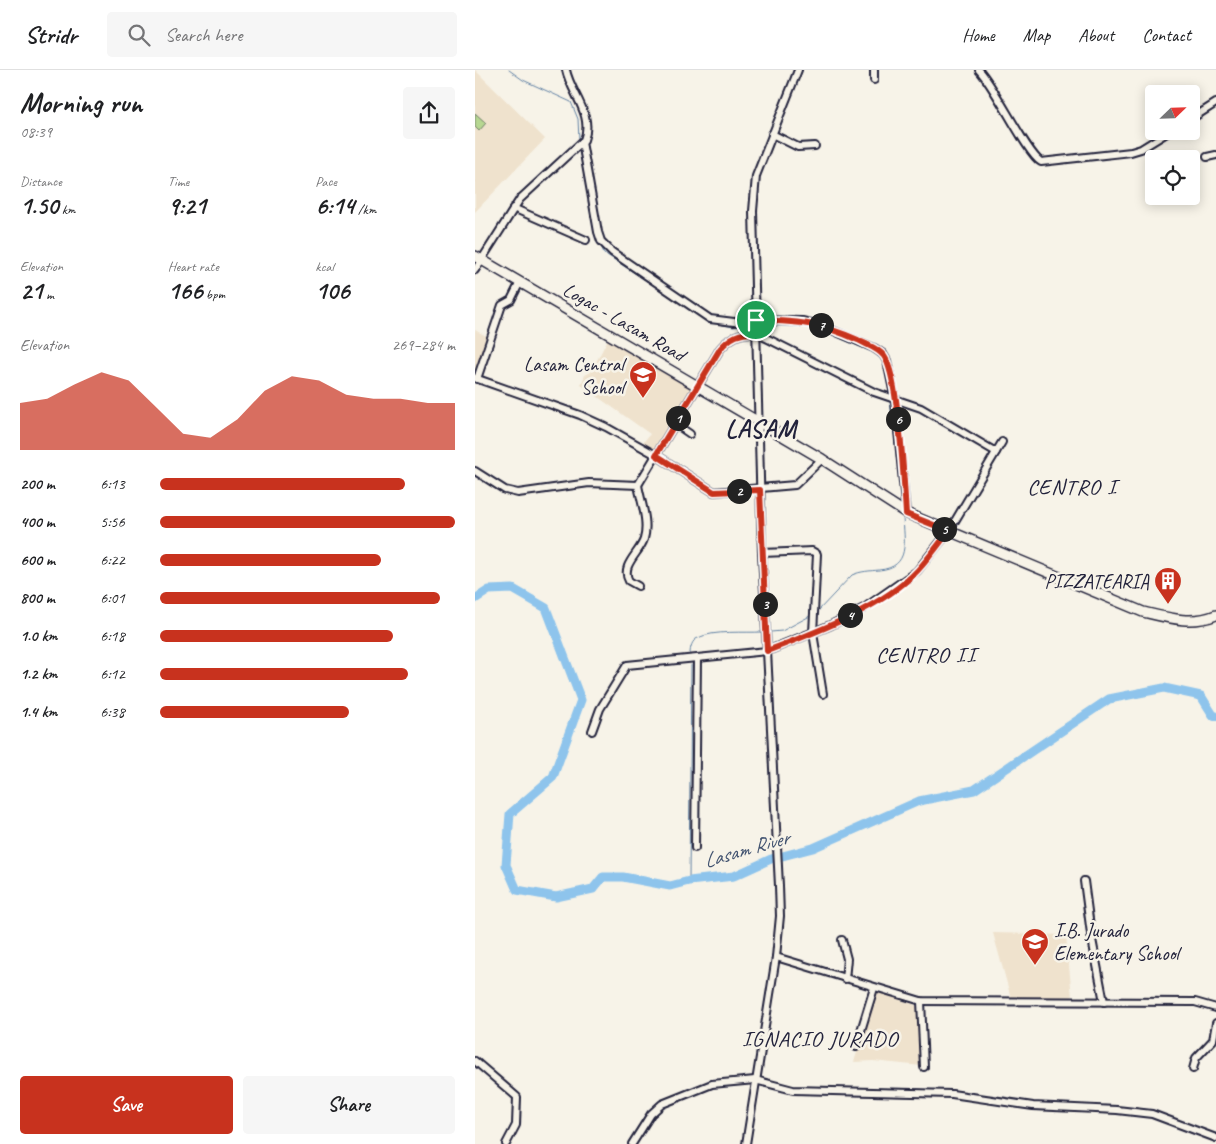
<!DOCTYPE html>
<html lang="en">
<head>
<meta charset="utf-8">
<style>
  body { margin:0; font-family:Caveat,sans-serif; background:#f6f6f6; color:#202124; height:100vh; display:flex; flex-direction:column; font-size:19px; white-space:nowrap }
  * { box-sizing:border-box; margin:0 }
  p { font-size:16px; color:#757577 }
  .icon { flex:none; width:28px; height:28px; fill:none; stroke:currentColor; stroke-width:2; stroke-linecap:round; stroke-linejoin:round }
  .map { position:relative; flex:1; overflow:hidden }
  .panel { display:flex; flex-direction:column; background:#fff; width:475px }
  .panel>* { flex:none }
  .needle { width:32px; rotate:67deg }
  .controls { position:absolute; left:670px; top:15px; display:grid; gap:10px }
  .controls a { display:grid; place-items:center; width:55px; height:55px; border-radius:5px; background:#fff; box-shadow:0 2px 12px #0003; font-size:25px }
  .pin { position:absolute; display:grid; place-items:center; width:42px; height:42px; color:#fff; margin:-21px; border:2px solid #fff; border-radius:50%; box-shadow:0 1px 5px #0007 }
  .km { position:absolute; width:25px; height:25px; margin:-12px; border-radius:50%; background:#222; color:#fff; font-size:14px; line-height:25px; text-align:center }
  .round { display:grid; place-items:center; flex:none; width:52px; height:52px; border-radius:5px; background:#f6f6f6 }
  .headline { display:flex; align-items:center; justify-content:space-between; height:85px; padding:0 20px }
  h1 { font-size:28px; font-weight:600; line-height:38px }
  .metrics { display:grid; grid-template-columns:repeat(3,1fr); gap:8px; height:85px; padding:5px 20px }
  .metrics div { display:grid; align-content:center }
  .metrics b { font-size:25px; font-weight:600 }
  .metrics small { font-size:14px; font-weight:400 }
  .metrics p { font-size:14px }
  .chart { height:140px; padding:10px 20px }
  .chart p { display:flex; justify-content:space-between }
  .chart svg { width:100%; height:90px; margin-top:5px; fill:#c8321e; opacity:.7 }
  .primary-button { display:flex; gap:10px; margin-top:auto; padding:10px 20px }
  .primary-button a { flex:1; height:58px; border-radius:5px; background:#c8321e; color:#fff; font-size:20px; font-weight:600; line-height:58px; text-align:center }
  .primary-button a+a { background:#f6f6f6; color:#202124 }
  ul { padding:0 20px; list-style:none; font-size:16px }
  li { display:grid; grid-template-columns:80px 60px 1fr; align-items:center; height:38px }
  li i { height:12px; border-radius:6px; background:#c8321e }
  header { display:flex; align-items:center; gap:30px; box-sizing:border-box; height:70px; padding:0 25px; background:#fff; border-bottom:1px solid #e0e0e0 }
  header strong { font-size:24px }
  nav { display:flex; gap:28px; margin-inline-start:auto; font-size:18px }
  .search { width:350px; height:45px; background:#f6f6f6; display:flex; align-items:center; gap:12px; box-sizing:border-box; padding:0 18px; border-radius:5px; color:#757577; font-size:19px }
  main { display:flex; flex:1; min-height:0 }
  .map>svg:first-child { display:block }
</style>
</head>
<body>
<header>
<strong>Stridr</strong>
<div class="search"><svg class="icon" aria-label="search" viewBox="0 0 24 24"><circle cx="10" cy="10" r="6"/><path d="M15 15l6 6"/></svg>Search here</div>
<nav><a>Home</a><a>Map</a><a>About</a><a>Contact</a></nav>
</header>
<main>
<section class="panel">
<div class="headline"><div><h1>Morning run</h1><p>08:39</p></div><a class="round"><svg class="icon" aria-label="share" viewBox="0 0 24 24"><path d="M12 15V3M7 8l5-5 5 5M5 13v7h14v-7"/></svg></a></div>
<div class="metrics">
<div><p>Distance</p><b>1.50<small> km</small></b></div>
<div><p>Time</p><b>9:21</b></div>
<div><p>Pace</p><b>6:14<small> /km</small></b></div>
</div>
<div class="metrics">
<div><p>Elevation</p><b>21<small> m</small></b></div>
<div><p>Heart rate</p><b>166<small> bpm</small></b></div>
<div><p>kcal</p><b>106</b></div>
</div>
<div class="chart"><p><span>Elevation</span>269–284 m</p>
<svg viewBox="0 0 160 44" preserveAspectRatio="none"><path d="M0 44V21L10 19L20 12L30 6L40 10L50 23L60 36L70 38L80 29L90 15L100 8L110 10L120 17L130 19L140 19L150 21L160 21V44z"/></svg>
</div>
<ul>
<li><b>200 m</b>6:13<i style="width:83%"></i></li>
<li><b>400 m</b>5:56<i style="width:100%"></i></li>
<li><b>600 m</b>6:22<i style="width:75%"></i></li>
<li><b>800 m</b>6:01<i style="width:95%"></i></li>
<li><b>1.0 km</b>6:18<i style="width:79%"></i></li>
<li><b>1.2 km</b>6:12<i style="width:84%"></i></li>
<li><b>1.4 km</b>6:38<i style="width:64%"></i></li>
</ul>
<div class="primary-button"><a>Save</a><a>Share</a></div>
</section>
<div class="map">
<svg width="741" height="1074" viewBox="0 0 741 1074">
  <rect width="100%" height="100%" fill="#f7f3e8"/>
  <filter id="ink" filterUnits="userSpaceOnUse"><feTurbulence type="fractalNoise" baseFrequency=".02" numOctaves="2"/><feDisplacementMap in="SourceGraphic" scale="10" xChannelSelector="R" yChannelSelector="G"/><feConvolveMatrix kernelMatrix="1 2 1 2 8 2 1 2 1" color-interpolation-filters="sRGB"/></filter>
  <g filter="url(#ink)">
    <g fill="#efe2cd">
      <path d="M0,0L70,69L0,142Z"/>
      <path d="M0,260L13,267L0,306Z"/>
      <path d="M133,269L218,317L181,383L166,375L175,364L106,315L110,305L116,302Z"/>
      <path d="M518,863L591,865L597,927L536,928Z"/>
      <path d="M401,921L443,936L447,996L398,991L379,992Z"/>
    </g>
    <path fill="#b6d791" stroke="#6c7c66" d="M0,43L11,53L4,61L0,57Z"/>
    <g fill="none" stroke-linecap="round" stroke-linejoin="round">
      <g stroke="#6383a5" stroke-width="1">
        <path d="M34,0L48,10L96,32L103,49L104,70"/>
        <path d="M104,79L111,114"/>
        <path d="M122,167L129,183L230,249"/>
        <path d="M236,252L258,257L278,255"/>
        <path d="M284,255L339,257L399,283L409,292"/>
        <path d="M413,310L414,324"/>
        <path d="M415,332L423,393"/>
        <path d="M343,541L377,505C386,501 395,501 404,500C436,497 429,471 428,447"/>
        <path d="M296,562L307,561L335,546"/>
        <path d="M215,584C215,578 217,570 223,568C238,560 270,563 287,562"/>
        <path d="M214,811L216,595"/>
      </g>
      <path stroke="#8ec4ec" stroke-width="9" d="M0,529L14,520L38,519L71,538L106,630L78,707L35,744L31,795L42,820L81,827L118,819L128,807H148L195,816L214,811L259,806L296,789L338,778L444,731L499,720L634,629L689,618L726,626L738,645L741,646"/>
      <defs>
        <g id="minor">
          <path d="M323,0L281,106L278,141L287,483L304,816L305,846L301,887L446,931L720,932L741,938"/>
          <path d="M399,0V10"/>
          <path d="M504,0C521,18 552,84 566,92L656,82L666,79L695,61"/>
          <path d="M716,49L741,33"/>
          <path d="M297,64L323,77L340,76"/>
          <path d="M107,72L123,162L126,171L137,182L235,249L259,252L281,250L327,251L345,255L399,278L408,284L412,291L420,330L431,443"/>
          <path d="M732,87L741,85"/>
          <path d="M38,138L111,170"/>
          <path d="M0,200L45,129L109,70C119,44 96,24 91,0"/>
          <path d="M0,308L105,345L131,357L181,385L239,422L320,415L347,389"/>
          <path d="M2,309L27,235L36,230L45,212"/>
          <path d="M199,353L215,364"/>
          <path d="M0,401L30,420L43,423L114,413L163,415L245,279C255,267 265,262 281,263L399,322L446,338L521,382"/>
          <path d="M163,415C166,432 174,452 169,469C165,483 145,495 154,511L163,516"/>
          <path d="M287,483L337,481L342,484L338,563L348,624"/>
          <path d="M117,661L125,639L152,595L292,581L356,555L389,538L442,501L474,461L527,372"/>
          <path d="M220,778L222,589"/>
          <path d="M609,811L616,864L629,932"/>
          <path d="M367,870L372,889L370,909"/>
          <path d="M446,931L449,997"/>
          <path d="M381,977L399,918"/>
          <path d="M0,991L42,1027L41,1055L31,1074"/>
          <path d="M718,999L721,988L738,970L741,953"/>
          <path d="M157,1074L176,1044L187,1034L237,1014L280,1010L318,1020L477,1024L558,1036L642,1040L677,1044L741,1068"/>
          <path d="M271,1074L301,887"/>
        </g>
        <path id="major" d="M0,186L347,389L431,443L668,542C693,548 717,555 741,545"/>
      </defs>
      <use href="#minor" stroke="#22223b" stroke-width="10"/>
      <use href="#major" stroke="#22223b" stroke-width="12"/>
      <use href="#minor" stroke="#f7f3e8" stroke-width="6"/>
      <use href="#major" stroke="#f7f3e8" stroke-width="9"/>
    </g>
  </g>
  <g fill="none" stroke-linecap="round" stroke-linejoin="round" filter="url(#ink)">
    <defs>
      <path id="route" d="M281,250C324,252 343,252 383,270C392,275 403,278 409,286C424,307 429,413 431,444L474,461C464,474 454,488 443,500C409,537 339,563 292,581L285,420L239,422L181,385L245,279C255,267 265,262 281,263Z"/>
    </defs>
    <use href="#route" stroke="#fff" stroke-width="10"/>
    <use href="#route" stroke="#c8321e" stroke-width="6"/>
  </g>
  <defs>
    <symbol id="school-pin" viewBox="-11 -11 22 30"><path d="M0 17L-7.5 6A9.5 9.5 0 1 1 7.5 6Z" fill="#c8321e" stroke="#f7f3e8"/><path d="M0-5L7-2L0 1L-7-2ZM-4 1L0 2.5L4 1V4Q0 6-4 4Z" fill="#fff"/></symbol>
    <symbol id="building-pin" viewBox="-11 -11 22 30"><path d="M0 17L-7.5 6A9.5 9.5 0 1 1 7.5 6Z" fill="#c8321e" stroke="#f7f3e8"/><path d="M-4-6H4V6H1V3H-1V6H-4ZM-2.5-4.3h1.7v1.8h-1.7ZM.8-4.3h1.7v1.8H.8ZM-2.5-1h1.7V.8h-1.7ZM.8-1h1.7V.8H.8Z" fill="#fff"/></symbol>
  </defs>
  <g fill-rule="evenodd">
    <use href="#school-pin" x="152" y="289" width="32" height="43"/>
    <use href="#building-pin" x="677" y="495" width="32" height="43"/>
    <use href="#school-pin" x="544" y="856" width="32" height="43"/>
  </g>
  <g text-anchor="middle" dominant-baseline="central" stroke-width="5" stroke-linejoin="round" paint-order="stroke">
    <g font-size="20" fill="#22223b" stroke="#f7f3e8">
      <text transform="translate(149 252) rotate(30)">Logac - Lasam Road</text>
    </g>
    <g font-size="20" fill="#22223b" stroke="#f7f3e8" text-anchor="end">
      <text x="149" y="294">Lasam Central<tspan x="149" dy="23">School</tspan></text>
      <text x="674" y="511">PIZZATEARIA</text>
      <text x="579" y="860" text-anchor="start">I.B. Jurado<tspan x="579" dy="23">Elementary School</tspan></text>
    </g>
    <g font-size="21" font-style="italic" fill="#425370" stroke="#f7f3e8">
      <text transform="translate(271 779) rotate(-16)">Lasam River</text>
    </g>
    <g font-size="22" letter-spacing="1" fill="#22223b" stroke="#f7f3e8">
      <text x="597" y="417">CENTRO I</text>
      <text x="451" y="585">CENTRO II</text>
      <text x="345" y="969">IGNACIO JURADO</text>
    </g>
    <g font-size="25" font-weight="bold" letter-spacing="1" fill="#22223b" stroke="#f7f3e8">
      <text x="286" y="359">LASAM</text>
    </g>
  </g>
</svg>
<div class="controls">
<a><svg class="needle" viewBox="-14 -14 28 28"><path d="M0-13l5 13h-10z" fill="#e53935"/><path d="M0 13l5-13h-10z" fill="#757577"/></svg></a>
<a><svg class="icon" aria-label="locate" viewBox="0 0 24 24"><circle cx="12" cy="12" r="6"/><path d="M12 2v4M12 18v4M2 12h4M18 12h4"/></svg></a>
</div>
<div class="pin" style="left:281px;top:250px;background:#1e9e55"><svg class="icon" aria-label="arrive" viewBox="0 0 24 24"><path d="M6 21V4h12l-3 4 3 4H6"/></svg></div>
<b class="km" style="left:203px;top:348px">1</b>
<b class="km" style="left:264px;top:421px">2</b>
<b class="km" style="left:290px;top:534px">3</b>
<b class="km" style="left:375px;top:545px">4</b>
<b class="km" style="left:469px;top:459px">5</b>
<b class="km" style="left:423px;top:349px">6</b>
<b class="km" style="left:346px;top:255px">7</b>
</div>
</main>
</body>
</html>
